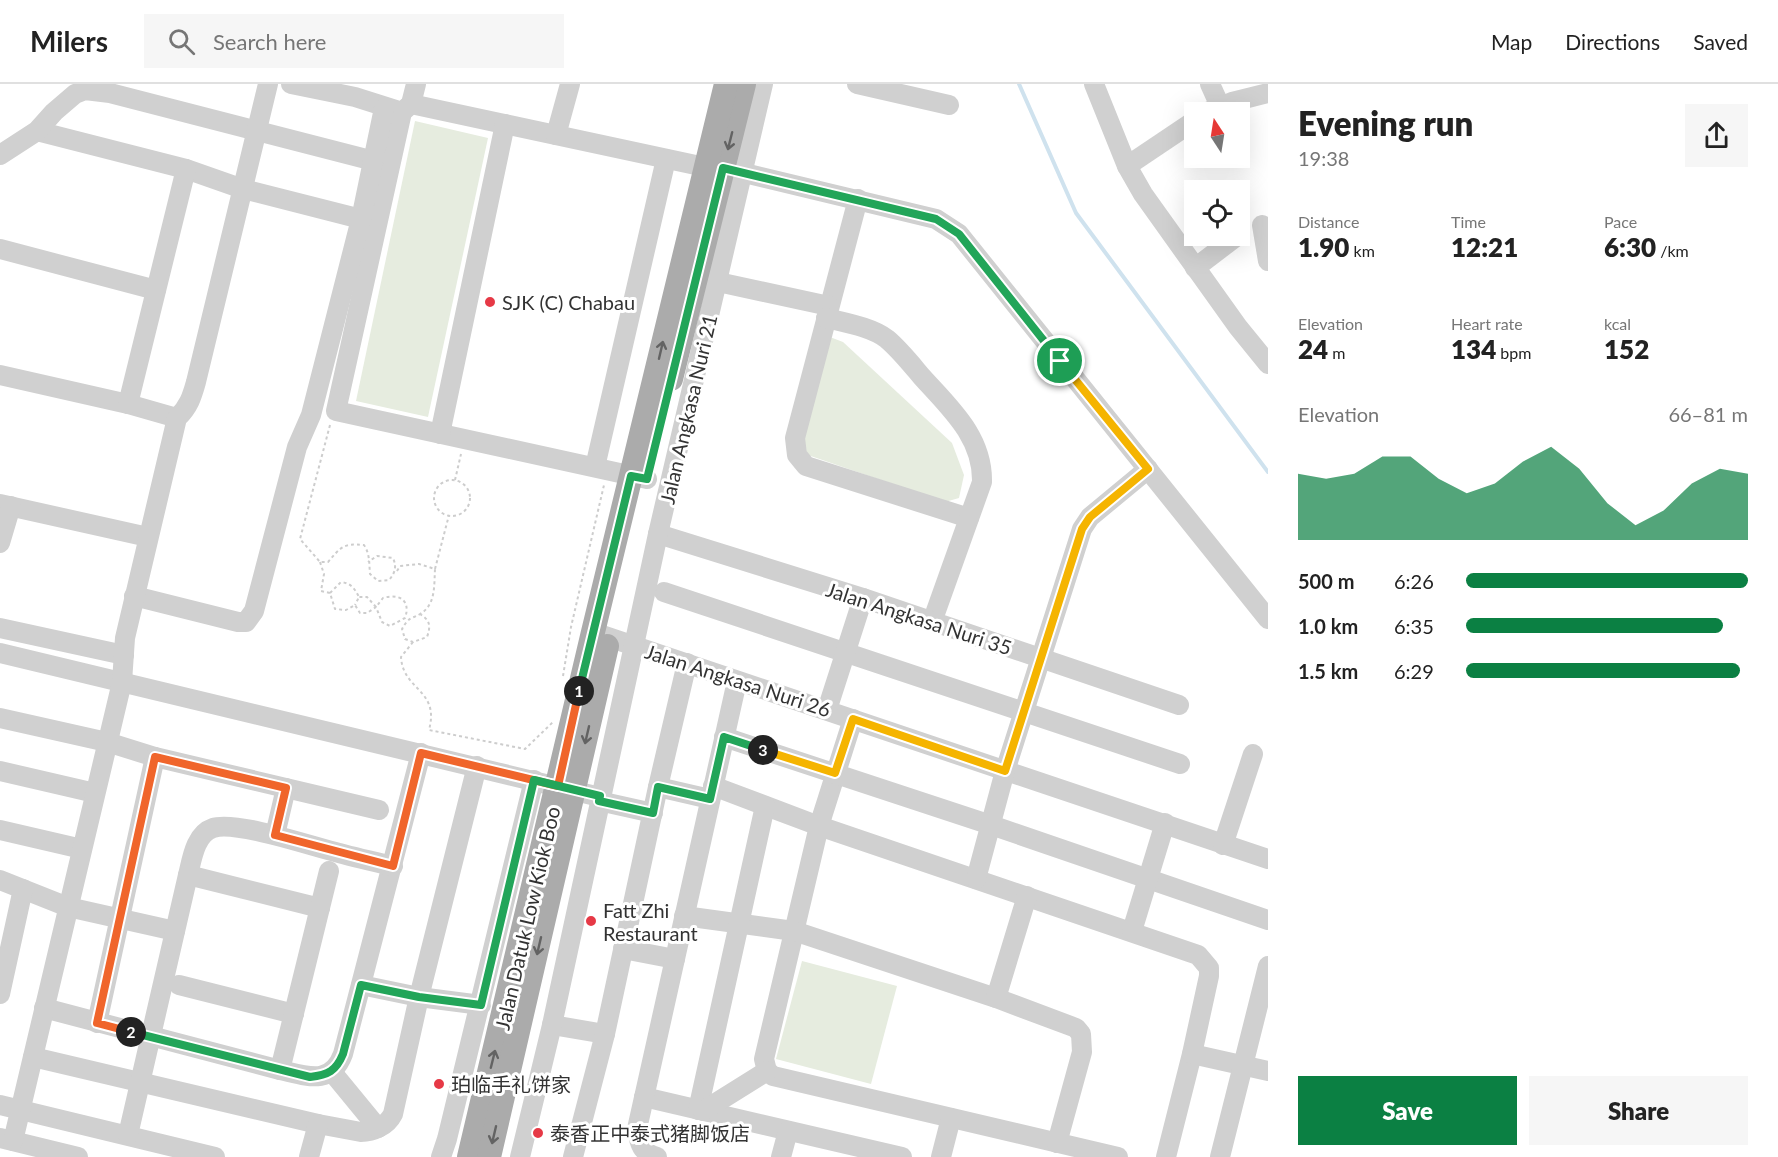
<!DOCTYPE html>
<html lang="en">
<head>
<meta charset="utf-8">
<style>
  body { margin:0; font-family:Lato,"Noto Sans SC",sans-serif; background:#f6f6f6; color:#222; height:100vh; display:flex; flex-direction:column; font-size:22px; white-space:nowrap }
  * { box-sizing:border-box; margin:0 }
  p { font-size:20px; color:#767676 }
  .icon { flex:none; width:33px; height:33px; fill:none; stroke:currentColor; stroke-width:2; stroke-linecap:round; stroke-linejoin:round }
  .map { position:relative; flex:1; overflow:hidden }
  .sheet { display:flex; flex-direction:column; background:#fff; width:510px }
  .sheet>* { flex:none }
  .needle { width:39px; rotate:348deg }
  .tools { position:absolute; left:1184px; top:18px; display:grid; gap:12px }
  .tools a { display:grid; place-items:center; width:66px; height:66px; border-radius:0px; background:#fff; box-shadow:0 6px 24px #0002; font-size:30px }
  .pin { position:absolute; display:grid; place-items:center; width:51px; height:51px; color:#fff; margin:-26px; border:3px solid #fff; border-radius:50%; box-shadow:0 2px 6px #0007 }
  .km { position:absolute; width:30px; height:30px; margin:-15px; border-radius:50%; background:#222; color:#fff; font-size:16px; line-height:30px; text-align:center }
  .round { display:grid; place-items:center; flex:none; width:63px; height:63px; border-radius:0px; background:#f6f6f6 }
  .summary { display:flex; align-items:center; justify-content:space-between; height:102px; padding:0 30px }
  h1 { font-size:33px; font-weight:800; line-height:45px }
  .figures { display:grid; grid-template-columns:repeat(3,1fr); gap:9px; height:102px; padding:6px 30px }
  .figures div { display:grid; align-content:center }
  .figures b { font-size:26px; font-weight:800 }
  .figures small { font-size:16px; font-weight:400 }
  .figures p { font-size:16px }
  .chart { height:168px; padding:12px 30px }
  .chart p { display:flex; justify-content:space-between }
  .chart svg { width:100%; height:108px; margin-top:6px; fill:#0b8043; opacity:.7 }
  .action { display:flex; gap:12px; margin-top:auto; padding:12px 30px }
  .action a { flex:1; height:69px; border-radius:0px; background:#0b8043; color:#fff; font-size:24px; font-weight:800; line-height:69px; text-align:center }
  .action a+a { background:#f6f6f6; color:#222 }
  ul { padding:0 30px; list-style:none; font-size:20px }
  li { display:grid; grid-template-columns:96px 72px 1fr; align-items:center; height:45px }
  li i { height:15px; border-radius:8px; background:#0b8043 }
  header { display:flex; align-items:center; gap:36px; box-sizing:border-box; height:84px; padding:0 30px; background:#fff; border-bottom:2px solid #e0e0e0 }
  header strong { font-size:28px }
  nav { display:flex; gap:33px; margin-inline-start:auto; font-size:21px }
  .search { width:420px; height:54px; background:#f6f6f6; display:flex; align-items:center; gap:15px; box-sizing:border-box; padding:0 21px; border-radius:0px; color:#767676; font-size:22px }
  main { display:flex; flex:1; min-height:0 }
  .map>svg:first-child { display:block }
</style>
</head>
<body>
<header>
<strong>Milers</strong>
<div class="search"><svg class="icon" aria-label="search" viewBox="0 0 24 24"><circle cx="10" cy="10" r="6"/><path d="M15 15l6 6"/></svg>Search here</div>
<nav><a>Map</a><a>Directions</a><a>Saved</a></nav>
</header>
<main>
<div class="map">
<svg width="1268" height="1073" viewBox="0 0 1268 1073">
  <rect width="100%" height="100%" fill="#fff"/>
  <g fill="#e6ecdf">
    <path d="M415,37L488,54L428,333L356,317Z"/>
    <path d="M822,250L843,258L952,359L964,391L959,414L945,418L802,369Z"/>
    <path d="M802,877L897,902L871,1000L776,975Z"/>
  </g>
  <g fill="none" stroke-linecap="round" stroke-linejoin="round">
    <path stroke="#cfe2ee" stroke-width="4" d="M1019,0L1076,129L1268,388"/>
    <g stroke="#cdcdcd" stroke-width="2" stroke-dasharray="3 3" stroke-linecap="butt">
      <path d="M330,341L300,455L320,478H328C341,463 343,459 364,461C370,470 369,479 370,490L378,497L389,496C395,489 397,483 393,474L377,472L368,478"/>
      <path d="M455,396L461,370"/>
      <circle cx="452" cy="414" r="18"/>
      <path d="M320,478L324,490L321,507L330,509L335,525L346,526L355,521L360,529H367L376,523L382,538L390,542L405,534C411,517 400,509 383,514L376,523L367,513H359"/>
      <path d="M435,485L449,431"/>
      <path d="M397,487L400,482L419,480L435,485C434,501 436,521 420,530C409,536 409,533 402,545L405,555L413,558L427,553C431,542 430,536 420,530"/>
      <path d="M330,509L341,498C351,499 355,505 359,513L355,521"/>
      <path d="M413,558L401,573C403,607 440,605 429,646L525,665L553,638"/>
      <path d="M563,592L571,543L604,401"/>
    </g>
    <g stroke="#d0d0d0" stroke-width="20">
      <path d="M291,0L355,13L396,26"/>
      <path d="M416,0L411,20L402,28L336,327L647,395"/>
      <path d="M857,0L949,21"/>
      <path d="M1094,0L1127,82L1143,110L1238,243L1268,280"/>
      <path d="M1210,0L1220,22"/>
      <path d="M411,20L705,83"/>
      <path d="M1207,28L1232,18L1268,9"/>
      <path d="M37,47L186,85L243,105L361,135"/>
      <path d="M556,51L570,0"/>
      <path d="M0,71L37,47L54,28L75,10L85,6L110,9L374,77"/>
      <path d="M1127,82L1194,37"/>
      <path d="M732,86L936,135L959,150L1268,535"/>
      <path d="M858,115L795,354L797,371L806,382L969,434"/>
      <path d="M1262,141L1268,177"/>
      <path d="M0,165L156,206"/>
      <path d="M1195,184L1237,152"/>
      <path d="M718,198L829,222"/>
      <path d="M826,234C846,239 871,243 887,255C900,266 911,280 922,293C950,324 983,353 982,398L932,538"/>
      <path d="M0,291L128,320L177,334"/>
      <path d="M128,320L186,85"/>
      <path d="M440,350L505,40"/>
      <path d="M595,383L666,75"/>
      <path d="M0,420L148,453"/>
      <path d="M658,450L863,514L1179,621"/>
      <path d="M0,459L11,422"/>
      <path d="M664,508L1180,680"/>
      <path d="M134,512L238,538H246L254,527L297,363L311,331L361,135L384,24"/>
      <path d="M0,544L124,571"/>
      <path d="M593,548L1268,775"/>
      <path d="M0,569L600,713"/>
      <path d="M827,626L863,514"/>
      <path d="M0,634L107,658L155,673L379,726"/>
      <path d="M853,635L819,742L764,975L767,987L773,992L1118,1073"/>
      <path d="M724,653L991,741L1268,836"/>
      <path d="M0,687L95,709"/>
      <path d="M713,702L819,742L1198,871L1209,884V892L1192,970L1166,1073"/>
      <path d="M658,703L710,715"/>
      <path d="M599,717L653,729"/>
      <path d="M0,746L82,765"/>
      <path d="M275,751L286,704"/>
      <path d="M1223,761L1253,670"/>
      <path d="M188,791L320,824"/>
      <path d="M976,795L1005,687L1082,445L1090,433L1148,385"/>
      <path d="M0,796L68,823L175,847"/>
      <path d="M684,832L794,847L996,914L1076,944L1081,950L1082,968L1057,1059"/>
      <path d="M1132,847L1165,739"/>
      <path d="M623,865L675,875"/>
      <path d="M179,901L294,930"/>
      <path d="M361,901L419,913L481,921"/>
      <path d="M0,910L23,805"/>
      <path d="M996,914L1027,812"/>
      <path d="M44,924L280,986C307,992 331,1002 343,970L421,669"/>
      <path d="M97,939L155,673"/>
      <path d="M552,941L605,950"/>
      <path d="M1192,970L1268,987"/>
      <path d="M33,973L318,1040L361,1048C373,1048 387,1042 393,1030L419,913L477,682"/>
      <path d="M280,986L329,787"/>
      <path d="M332,988L378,1044"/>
      <path d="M644,1013L902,1073"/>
      <path d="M0,1021L215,1073"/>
      <path d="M698,1026L765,722"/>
      <path d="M703,1027L767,987"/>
      <path d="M128,1051L188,791C192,775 195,750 213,744C235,736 314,763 339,769C357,774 375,778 393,782"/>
      <path d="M0,1054L78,1073"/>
      <path d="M13,1057L122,598L125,554L177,334C189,323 192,312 196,298L268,0"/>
      <path d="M309,1073L318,1040"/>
      <path d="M441,1073L447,1055L534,696"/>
      <path d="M520,1073L552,941L658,450L763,0"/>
      <path d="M573,1073L605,950L658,703L687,579"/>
      <path d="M657,1073C642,1069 639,1060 637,1045L737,597"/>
      <path d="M781,1073L788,1047"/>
      <path d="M941,1073L951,1034"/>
      <path d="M1220,1073L1268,882"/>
    </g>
    <g stroke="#ababab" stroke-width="24">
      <path d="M671,295L744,0"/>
      <path d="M469,1073L593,548L726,0"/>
      <path d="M489,1073L607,562"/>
    </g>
  </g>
  <defs><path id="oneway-shaft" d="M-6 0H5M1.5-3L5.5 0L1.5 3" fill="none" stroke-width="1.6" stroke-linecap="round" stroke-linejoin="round" transform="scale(1.5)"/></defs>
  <g stroke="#636363">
    <use href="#oneway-shaft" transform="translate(730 57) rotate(104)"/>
    <use href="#oneway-shaft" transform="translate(661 266) rotate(-77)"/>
    <use href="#oneway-shaft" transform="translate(587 651) rotate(103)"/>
    <use href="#oneway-shaft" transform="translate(539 862) rotate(103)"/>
    <use href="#oneway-shaft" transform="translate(493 975) rotate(-76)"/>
    <use href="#oneway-shaft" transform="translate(494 1051) rotate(103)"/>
  </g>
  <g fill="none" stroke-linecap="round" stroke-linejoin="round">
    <defs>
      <path id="split-1" d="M579,607L631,392L647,395L723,84L936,135L959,150L1060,277"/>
      <path id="split-2" d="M131,948L97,939L155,673L286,704L275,751L393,782L421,669L558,702L579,607"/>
      <path id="split-3" d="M131,948L310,993C328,991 336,987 343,970L361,901L419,913L481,921L534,696L600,712L599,717L653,729L658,703L710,715L724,653L763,666"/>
      <path id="split-4" d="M763,666L835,689L853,635L1005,687L1082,445L1090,433L1148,385L1060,277"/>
    </defs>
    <use href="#split-1" stroke="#fff" stroke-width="12"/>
    <use href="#split-2" stroke="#fff" stroke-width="12"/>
    <use href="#split-3" stroke="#fff" stroke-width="12"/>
    <use href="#split-4" stroke="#fff" stroke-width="12"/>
    <use href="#split-1" stroke="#22a559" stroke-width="8"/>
    <use href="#split-2" stroke="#f0652b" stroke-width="8"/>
    <use href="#split-3" stroke="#22a559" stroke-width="8"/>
    <use href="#split-4" stroke="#f5b400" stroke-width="8"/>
  </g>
  <g fill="#e63946" stroke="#fff" stroke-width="2">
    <circle cx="490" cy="218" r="6"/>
    <circle cx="591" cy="837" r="6"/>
    <circle cx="439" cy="1000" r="6"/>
    <circle cx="538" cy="1049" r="6"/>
  </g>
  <g text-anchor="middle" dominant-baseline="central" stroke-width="6" stroke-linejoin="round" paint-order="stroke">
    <g font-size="20" fill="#333" stroke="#fff" text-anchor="start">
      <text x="502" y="218">SJK (C) Chabau</text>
      <text x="603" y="826">Fatt Zhi<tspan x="603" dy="23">Restaurant</tspan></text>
      <text x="451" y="1000">珀临手礼饼家</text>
      <text x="550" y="1049">泰香正中泰式猪脚饭店</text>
    </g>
    <g font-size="20" fill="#333" stroke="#fff">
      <text transform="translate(688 325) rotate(-77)">Jalan Angkasa Nuri 21</text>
      <text transform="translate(919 534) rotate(18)">Jalan Angkasa Nuri 35</text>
      <text transform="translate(738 596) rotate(18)">Jalan Angkasa Nuri 26</text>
      <text transform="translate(527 834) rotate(-77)">Jalan Datuk Low Kiok Boo</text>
    </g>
  </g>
</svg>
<div class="tools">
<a><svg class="needle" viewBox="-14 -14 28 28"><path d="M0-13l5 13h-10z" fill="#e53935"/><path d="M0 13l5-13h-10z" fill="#767676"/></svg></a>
<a><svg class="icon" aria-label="locate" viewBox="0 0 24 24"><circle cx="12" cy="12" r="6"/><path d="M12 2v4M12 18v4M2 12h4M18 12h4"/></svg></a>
</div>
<div class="pin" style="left:1060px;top:277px;background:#1e9e55"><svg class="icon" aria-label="arrive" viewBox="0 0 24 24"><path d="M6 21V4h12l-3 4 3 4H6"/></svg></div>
<b class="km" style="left:579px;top:607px">1</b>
<b class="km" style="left:131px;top:948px">2</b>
<b class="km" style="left:763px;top:666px">3</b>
</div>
<section class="sheet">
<div class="summary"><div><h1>Evening run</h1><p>19:38</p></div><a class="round"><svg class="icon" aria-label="share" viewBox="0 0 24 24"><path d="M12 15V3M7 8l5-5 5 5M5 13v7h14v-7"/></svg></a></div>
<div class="figures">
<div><p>Distance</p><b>1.90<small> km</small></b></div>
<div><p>Time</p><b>12:21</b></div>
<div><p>Pace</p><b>6:30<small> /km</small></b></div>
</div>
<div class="figures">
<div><p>Elevation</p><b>24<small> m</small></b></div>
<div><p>Heart rate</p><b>134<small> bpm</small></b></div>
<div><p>kcal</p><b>152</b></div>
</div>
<div class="chart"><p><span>Elevation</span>66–81 m</p>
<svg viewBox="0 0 160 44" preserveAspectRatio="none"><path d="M0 44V17L10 19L20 17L30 10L40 10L50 19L60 25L70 21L80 12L90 6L100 15L110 29L120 38L130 32L140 21L150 15L160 17V44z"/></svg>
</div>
<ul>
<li><b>500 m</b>6:26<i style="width:100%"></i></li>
<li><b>1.0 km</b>6:35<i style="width:91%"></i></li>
<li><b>1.5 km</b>6:29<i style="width:97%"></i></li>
</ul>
<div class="action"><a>Save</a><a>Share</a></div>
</section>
</main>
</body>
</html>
